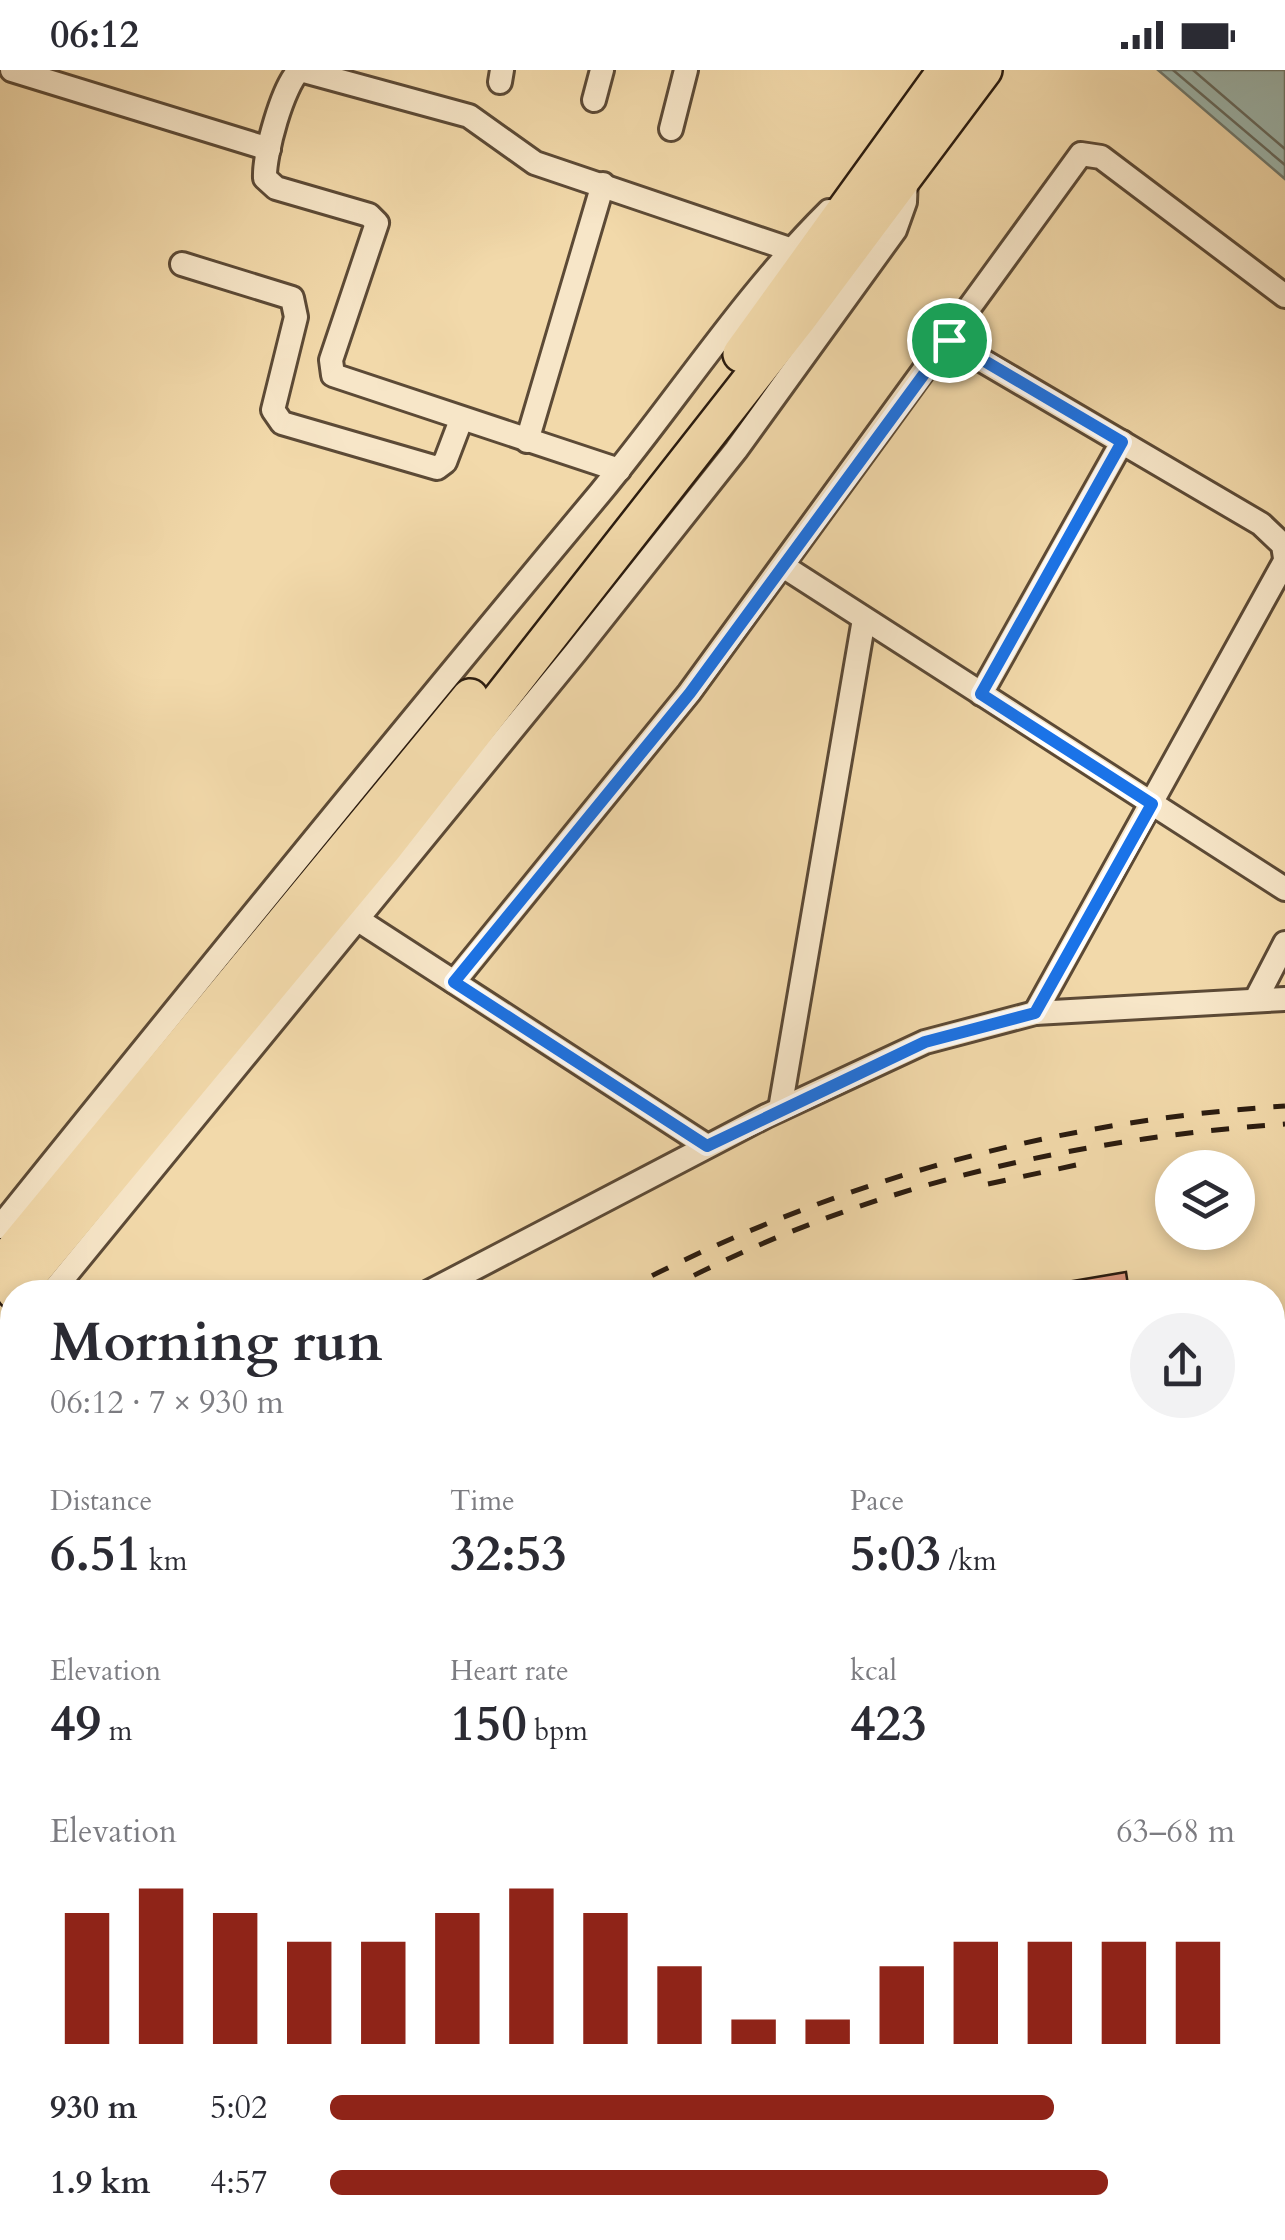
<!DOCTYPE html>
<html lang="en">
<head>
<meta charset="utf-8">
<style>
  body { margin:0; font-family:Cardo,serif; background:#f2f2f3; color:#2b2b33; height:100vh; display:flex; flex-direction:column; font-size:38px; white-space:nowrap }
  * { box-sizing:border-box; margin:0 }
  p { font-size:32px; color:#7c7c81 }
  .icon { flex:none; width:55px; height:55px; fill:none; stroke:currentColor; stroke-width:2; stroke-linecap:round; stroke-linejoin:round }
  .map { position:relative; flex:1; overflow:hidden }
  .details { position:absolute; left:0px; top:1210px; width:1285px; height:960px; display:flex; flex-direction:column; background:#fff; border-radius:40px 40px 0 0; box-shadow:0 5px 15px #0003 }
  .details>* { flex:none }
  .tools { position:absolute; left:1155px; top:1080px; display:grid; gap:20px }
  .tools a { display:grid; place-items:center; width:100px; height:100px; border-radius:50%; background:#fff; box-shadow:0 5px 15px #0003; font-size:50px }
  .pin { position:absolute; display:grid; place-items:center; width:85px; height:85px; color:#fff; margin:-42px; border:5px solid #fff; border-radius:50%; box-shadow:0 2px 10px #0007 }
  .round { display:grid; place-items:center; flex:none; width:105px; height:105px; border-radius:52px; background:#f2f2f3 }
  .headline { display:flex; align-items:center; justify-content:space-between; height:170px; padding:0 50px }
  h1 { font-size:55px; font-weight:700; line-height:75px }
  .figures { display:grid; grid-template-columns:repeat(3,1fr); gap:15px; height:170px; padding:10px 50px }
  .figures div { display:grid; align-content:center }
  .figures b { font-size:50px; font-weight:700 }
  .figures small { font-size:28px; font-weight:400 }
  .figures p { font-size:28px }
  .chart { height:280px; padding:20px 50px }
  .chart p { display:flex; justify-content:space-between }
  .chart svg { width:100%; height:180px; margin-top:10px; stroke:#8f2418; stroke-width:6 }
  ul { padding:0 50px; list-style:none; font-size:32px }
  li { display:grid; grid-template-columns:160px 120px 1fr; align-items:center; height:75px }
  li i { height:25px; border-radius:12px; background:#8f2418 }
  .status { display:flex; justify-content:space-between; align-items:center; height:70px; padding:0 50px; background:#fff; direction:ltr }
  .status svg { height:28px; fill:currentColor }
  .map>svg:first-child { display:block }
</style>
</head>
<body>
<div class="status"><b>06:12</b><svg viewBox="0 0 49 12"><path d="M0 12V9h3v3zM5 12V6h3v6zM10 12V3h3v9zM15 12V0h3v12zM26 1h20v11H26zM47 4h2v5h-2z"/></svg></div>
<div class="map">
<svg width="1285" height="2170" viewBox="0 0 1285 2170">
  <rect width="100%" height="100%" fill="#f2d9aa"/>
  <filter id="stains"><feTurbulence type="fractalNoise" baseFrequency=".002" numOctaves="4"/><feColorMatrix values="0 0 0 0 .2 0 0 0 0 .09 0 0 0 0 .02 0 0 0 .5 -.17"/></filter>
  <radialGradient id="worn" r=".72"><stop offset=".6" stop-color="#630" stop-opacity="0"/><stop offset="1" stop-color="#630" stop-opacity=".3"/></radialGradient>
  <path fill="#9db9b1" stroke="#6f7a70" stroke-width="2.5" d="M1158,0H1285V109Z"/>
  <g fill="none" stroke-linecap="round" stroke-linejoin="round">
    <g stroke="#646a60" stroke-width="2.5">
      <path d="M1173,0L1285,95"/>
      <path d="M1193,0L1285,79"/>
    </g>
  </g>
  <path fill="#de957d" stroke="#2a1b0f" stroke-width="2.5" d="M1126,1202L1129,1222H1050L1049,1215Z"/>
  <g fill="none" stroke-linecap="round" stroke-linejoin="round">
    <defs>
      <g id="minor">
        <path d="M12,0L269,79"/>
        <path d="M300,0C283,14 264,85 265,108L276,118L369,145L377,153L331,290L333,305L619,400"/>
        <path d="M300,0L469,46L535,93L792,180"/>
        <path d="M500,12L502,0"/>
        <path d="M594,30L602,0"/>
        <path d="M671,59L686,0"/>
        <path d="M182,194L292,228L296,247L273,340L282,353L437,398L445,392L461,350"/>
        <path d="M949,271L1261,454L1283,475L1285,488"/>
        <path d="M527,371L603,114"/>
        <path d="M783,496L1285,819"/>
        <path d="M981,624L1122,372"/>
        <path d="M360,851L707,1076"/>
        <path d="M454,912L689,623L1081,84L1101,87L1285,226"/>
        <path d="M1256,929L1285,873"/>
        <path d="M1035,943L1285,491"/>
        <path d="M780,1039L864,549"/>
        <path d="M0,1157C198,911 397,666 600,423C677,330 743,226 829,141"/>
        <path d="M52,1222L575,583L736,380L895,160L905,132L906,108"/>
        <path d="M429,1222L766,1046L925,972L1035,943L1285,929"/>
        <path d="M0,1285L12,1270"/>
        <path d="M0,1491L12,1497"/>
        <path d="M0,1662L12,1643"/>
        <path d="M0,1774L12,1756"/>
        <path d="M1272,2031L1285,2037"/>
        <path d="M0,2111L12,2104"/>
        <path d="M1272,2143L1285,2149"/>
        <path d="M1009,2158L1046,2170"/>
        <path d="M158,2170L235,2158"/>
        <path d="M502,2170L505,2158"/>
        <path d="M724,2170L727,2158"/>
        <path d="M820,2170L821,2158"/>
        <path d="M921,2170L925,2158"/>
        <path d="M1177,2170L1181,2158"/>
        <path d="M1228,2170L1232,2158"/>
      </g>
      <g id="highway">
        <path d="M741,284L946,0"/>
        <path d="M0,1197L470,627"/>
        <path d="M15,1222L386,775L798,249L984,0"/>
      </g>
    </defs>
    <use href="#minor" stroke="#5c4a36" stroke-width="28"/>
    <use href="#highway" stroke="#2a1b0f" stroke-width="40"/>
    <use href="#minor" stroke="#f7e6c8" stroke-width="22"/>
    <use href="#highway" stroke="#f2d9aa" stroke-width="35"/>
    <g stroke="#2a1b0f" stroke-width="5" stroke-dasharray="18 18" stroke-linecap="butt">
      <path d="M988,1114L1090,1092"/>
      <path d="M620,1222C828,1113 1050,1051 1285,1036"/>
      <path d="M662,1222C853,1119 1069,1069 1285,1054"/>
      <path d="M0,1827L12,1810"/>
      <path d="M0,1877L12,1860"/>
    </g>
  </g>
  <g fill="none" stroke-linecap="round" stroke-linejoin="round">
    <defs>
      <path id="route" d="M949,270L1122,372L981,624L1152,734L1035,943L925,972L707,1076L454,912L690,623Z"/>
    </defs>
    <use href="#route" stroke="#fff" stroke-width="20"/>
    <use href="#route" stroke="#1a73e8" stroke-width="12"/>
  </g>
  <rect width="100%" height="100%" filter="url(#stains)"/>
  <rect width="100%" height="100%" fill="url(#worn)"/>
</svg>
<div class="tools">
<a><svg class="icon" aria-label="layers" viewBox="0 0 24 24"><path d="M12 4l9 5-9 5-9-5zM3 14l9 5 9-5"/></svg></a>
</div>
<div class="pin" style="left:949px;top:270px;background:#1e9e55"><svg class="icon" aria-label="arrive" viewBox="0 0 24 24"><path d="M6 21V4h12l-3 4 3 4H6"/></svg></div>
<section class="details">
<div class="headline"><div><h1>Morning run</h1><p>06:12 · 7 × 930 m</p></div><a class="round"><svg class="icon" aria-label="share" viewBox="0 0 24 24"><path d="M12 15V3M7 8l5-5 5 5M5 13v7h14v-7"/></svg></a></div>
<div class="figures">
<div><p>Distance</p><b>6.51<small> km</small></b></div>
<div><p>Time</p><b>32:53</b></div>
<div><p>Pace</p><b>5:03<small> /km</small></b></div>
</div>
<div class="figures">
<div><p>Elevation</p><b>49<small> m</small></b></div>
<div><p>Heart rate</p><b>150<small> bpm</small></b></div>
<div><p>kcal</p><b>423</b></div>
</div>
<div class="chart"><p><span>Elevation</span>63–68 m</p>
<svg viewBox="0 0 160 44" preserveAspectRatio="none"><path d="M5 44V12M15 44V6M25 44V12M35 44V19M45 44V19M55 44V12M65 44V6M75 44V12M85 44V25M95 44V38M105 44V38M115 44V25M125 44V19M135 44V19M145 44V19M155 44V19"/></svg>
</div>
<ul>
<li><b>930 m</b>5:02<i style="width:80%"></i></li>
<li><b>1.9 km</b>4:57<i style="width:86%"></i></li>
</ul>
</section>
</div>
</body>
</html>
